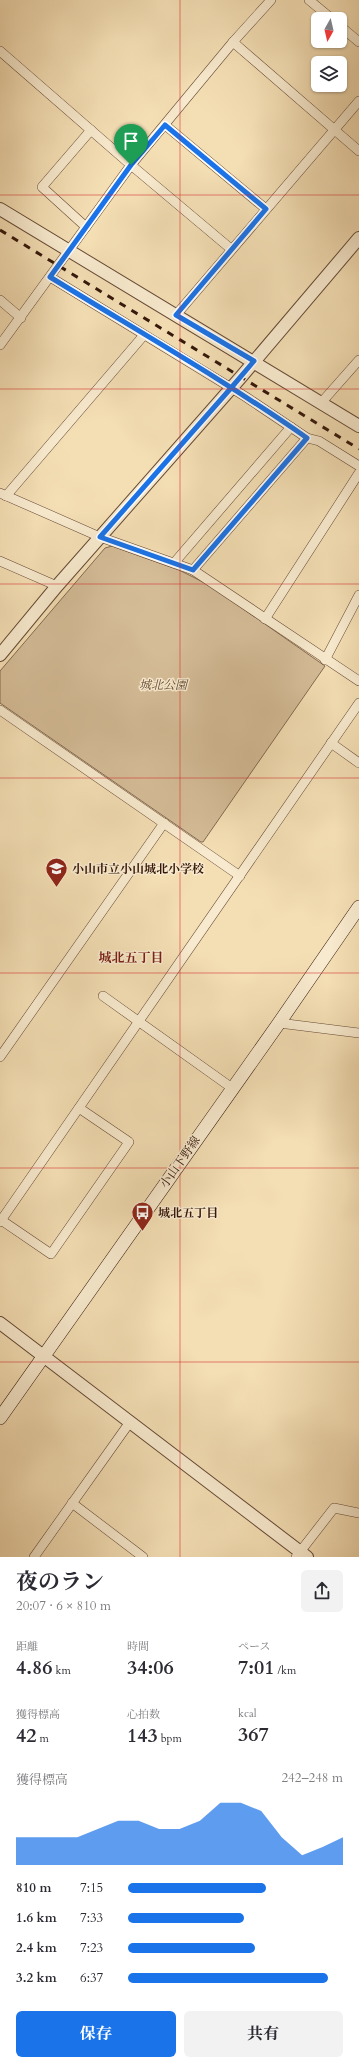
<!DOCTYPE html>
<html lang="ja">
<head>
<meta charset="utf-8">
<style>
  body { margin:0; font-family:Cardo,"Noto Serif JP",serif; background:#f2f2f3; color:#2b2b33; height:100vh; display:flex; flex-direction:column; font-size:15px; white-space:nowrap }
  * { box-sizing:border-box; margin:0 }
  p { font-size:13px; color:#7c7c81 }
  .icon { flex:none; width:22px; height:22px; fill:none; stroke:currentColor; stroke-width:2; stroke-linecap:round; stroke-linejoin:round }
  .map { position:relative; height:1557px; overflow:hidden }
  .sheet { display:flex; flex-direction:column; background:#fff; flex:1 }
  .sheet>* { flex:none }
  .needle { width:26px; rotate:188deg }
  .controls { position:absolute; left:311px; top:12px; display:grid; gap:8px }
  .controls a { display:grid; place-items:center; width:36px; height:36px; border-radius:6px; background:#fff; box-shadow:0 1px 3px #0004; font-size:20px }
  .pin { position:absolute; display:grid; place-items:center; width:34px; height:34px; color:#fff; margin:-41px -17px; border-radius:50% 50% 50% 0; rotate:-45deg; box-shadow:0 0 4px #0007 }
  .pin .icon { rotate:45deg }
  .round { display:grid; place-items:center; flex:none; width:42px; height:42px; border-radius:6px; background:#f2f2f3 }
  .headline { display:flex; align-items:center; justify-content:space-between; height:68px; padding:0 16px }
  h1 { font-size:22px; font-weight:700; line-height:30px }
  .metrics { display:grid; grid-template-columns:repeat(3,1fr); gap:6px; height:68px; padding:4px 16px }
  .metrics div { display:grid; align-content:center }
  .metrics b { font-size:20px; font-weight:700 }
  .metrics small { font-size:11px; font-weight:400 }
  .metrics p { font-size:11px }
  .chart { height:112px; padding:8px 16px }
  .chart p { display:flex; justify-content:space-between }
  .chart svg { width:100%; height:72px; margin-top:4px; fill:#1a73e8; opacity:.7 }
  .cta { display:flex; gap:8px; margin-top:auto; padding:8px 16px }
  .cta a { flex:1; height:46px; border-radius:6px; background:#1a73e8; color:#fff; font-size:16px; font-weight:700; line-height:46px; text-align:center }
  .cta a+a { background:#f2f2f3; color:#2b2b33 }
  ul { padding:0 16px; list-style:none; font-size:13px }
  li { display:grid; grid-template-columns:64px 48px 1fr; align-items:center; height:30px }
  li i { height:10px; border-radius:5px; background:#1a73e8 }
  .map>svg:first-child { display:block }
</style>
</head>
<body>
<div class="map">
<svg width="359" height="1557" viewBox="0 0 359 1557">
  <rect width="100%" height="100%" fill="#f4deb4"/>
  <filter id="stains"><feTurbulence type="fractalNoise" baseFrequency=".005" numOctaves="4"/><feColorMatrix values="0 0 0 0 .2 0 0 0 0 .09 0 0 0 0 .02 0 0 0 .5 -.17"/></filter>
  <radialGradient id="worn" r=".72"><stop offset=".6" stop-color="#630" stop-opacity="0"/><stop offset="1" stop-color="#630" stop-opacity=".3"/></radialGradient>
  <path fill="#d4bc97" stroke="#846a51" d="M112,546L179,570L209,585L325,666L203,842H201L0,703V671L105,548Z"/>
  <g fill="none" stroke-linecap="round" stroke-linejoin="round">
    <defs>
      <g id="minor">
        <path d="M309,0L332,19"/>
        <path d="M340,26L359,42"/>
        <path d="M233,42L359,151"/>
        <path d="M0,51L131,165L231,249"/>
        <path d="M165,125L266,209"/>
        <path d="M86,227L42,187L91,130"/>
        <path d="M50,277L246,397L307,438L319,441L359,466"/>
        <path d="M0,300L21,318"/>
        <path d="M176,315L359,101"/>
        <path d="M0,345L131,165L233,42L271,0"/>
        <path d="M321,403L359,360"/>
        <path d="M0,493L100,537L193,570L359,681"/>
        <path d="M6,496L144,335"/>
        <path d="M0,561L57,586"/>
        <path d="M174,563L291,427"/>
        <path d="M193,570L307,438"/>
        <path d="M265,619L359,473"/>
        <path d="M325,660L359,595"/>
        <path d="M0,710L240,876"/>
        <path d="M331,743L359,763"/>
        <path d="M103,996L232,1088"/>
        <path d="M279,1023L359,1033"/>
        <path d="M0,1057L164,823"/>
        <path d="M1,1220L51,1254L129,1142L79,1108"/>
        <path d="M0,1222L359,703"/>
        <path d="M72,1503L143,1557"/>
        <path d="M34,1557L130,1422"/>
        <path d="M296,1557L334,1508L359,1513"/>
      </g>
      <g id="tertiary">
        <path d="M0,209L359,426"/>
        <path d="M0,655L57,586L241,377L359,238"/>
        <path d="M0,1323L307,1557"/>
      </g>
      <path id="secondary" d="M0,1418L279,1023L359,907"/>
    </defs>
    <use href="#minor" stroke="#654935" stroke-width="10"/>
    <use href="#tertiary" stroke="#654935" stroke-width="14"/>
    <use href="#secondary" stroke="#35170b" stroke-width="14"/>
    <use href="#minor" stroke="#f8eace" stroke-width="9"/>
    <use href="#tertiary" stroke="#f8eace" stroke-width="12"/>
    <use href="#secondary" stroke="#f8eace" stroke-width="13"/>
    <path stroke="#35170b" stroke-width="3" stroke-dasharray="7 7" stroke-linecap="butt" d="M0,230L359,449"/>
  </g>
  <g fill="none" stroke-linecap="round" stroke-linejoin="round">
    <defs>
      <path id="route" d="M131,165L50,277C136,330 224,380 307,438L193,570L100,537L231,388L254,361L176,315L266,209L165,125L131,165"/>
    </defs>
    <use href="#route" stroke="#fff" stroke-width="8"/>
    <use href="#route" stroke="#1a73e8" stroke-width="5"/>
  </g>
  <path fill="none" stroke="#d62828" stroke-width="1" stroke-opacity="0.55" d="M180,0V1557M0,195H359M0,389H359M0,584H359M0,778H359M0,973H359M0,1168H359M0,1362H359"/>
  <defs>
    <symbol id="school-pin" viewBox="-11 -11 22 30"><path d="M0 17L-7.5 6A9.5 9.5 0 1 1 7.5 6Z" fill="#8f2418" stroke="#f8eace"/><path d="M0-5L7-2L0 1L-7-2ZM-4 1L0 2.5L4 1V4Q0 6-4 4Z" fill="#fff"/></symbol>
    <symbol id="bus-pin" viewBox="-11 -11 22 30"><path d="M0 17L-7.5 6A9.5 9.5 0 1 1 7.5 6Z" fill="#8f2418" stroke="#f8eace"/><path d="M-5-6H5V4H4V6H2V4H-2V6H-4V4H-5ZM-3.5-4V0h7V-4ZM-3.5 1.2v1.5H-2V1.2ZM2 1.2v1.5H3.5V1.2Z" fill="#fff"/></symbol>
  </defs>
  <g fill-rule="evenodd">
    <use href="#school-pin" x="44" y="856" width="25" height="34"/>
    <use href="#bus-pin" x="130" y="1200" width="25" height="34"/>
  </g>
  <g text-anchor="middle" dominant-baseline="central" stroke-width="3" stroke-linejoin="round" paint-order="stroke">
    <g font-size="12" font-style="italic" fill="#654935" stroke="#f8eace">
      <text x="163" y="685">城北公園</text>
    </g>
    <g font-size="12" font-weight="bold" fill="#35170b" stroke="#f8eace" text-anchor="start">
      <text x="72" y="869">小山市立小山城北小学校</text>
      <text x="158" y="1213">城北五丁目</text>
    </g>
    <g font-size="12" fill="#35170b" stroke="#f8eace">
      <text transform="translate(180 1162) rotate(-55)">小山下野線</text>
    </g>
    <g font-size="13" font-weight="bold" fill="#7a1f14" stroke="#f8eace">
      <text x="131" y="958">城北五丁目</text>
    </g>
  </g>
  <rect width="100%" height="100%" filter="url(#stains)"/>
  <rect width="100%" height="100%" fill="url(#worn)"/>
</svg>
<div class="controls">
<a><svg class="needle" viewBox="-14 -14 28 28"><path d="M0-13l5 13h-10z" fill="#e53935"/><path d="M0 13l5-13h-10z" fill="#7c7c81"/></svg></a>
<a><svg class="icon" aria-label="layers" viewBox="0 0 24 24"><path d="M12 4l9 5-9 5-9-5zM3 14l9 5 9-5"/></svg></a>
</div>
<div class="pin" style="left:131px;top:165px;background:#1e9e55"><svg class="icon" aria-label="arrive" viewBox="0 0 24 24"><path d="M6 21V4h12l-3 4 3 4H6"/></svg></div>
</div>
<section class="sheet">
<div class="headline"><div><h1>夜のラン</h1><p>20:07 · 6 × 810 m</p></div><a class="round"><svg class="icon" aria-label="share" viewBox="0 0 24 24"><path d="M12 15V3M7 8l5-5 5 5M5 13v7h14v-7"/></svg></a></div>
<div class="metrics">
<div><p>距離</p><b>4.86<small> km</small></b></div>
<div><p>時間</p><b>34:06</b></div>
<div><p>ペース</p><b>7:01<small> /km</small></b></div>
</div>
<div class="metrics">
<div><p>獲得標高</p><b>42<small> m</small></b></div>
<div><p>心拍数</p><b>143<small> bpm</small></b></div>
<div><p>kcal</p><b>367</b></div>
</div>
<div class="chart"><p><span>獲得標高</span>242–248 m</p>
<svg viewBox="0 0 160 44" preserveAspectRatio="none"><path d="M0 44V27L10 27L20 27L30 27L40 22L50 17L60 17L70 22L80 22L90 17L100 6L110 6L120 11L130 27L140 38L150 33L160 27V44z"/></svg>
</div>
<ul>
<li><b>810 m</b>7:15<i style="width:64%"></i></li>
<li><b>1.6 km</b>7:33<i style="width:54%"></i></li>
<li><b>2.4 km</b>7:23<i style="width:59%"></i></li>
<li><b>3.2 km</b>6:37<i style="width:93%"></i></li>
</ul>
<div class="cta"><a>保存</a><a>共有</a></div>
</section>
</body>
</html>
